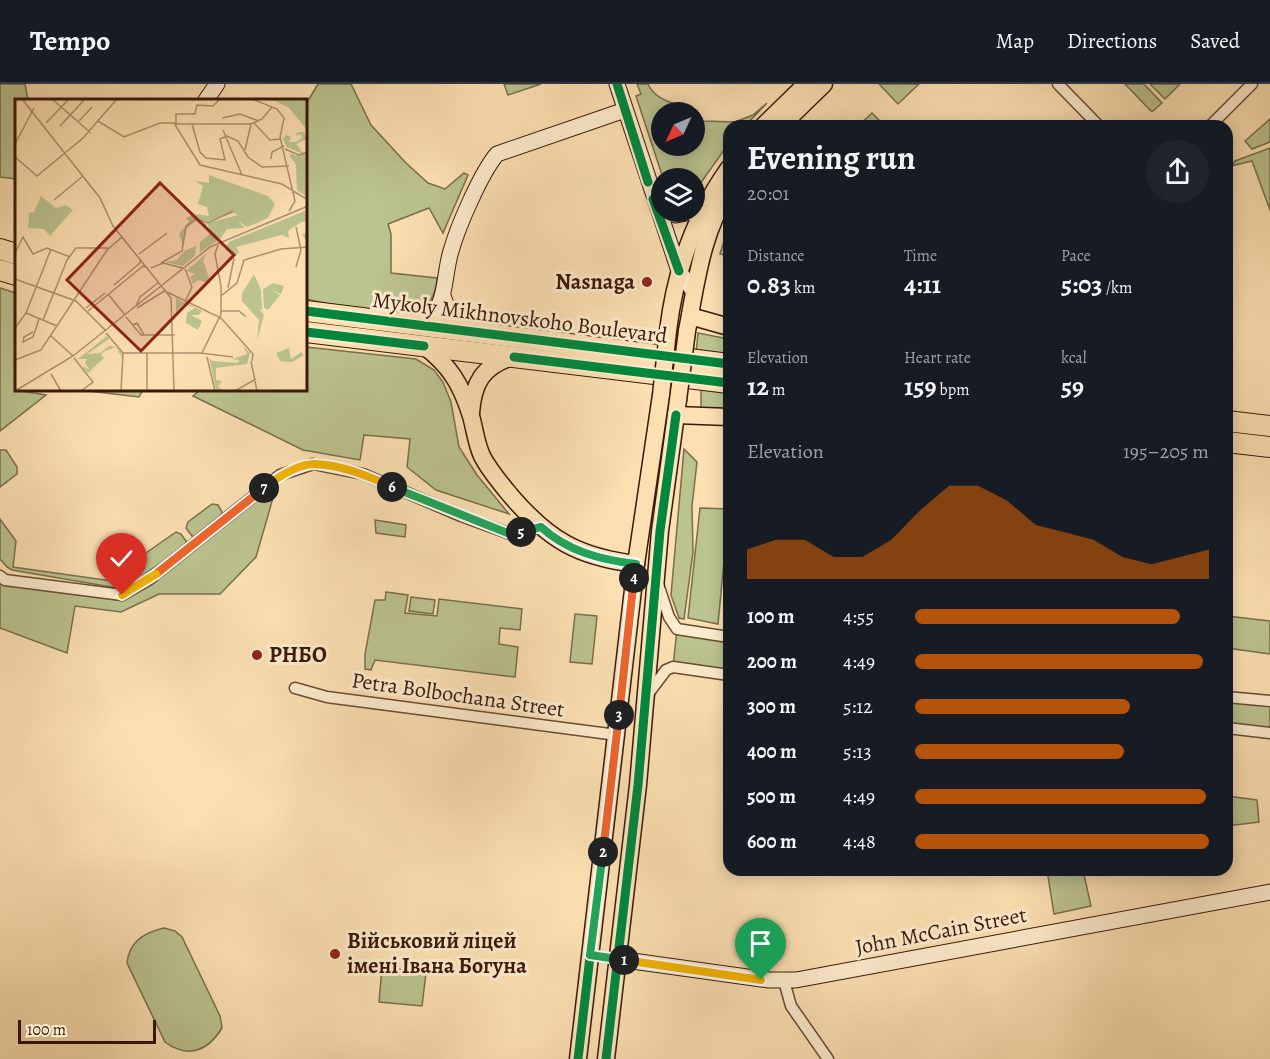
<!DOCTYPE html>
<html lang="en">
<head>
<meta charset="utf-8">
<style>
  body { margin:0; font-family:Alegreya,serif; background:#20242c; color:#f1f3f6; height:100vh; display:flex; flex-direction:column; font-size:22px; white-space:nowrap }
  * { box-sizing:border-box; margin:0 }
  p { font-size:20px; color:#9ea1a6 }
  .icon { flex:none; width:33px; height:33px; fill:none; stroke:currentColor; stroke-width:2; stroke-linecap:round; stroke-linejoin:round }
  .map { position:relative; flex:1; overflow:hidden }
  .panel { position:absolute; left:723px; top:36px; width:510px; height:756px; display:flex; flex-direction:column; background:#171b24; border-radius:18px; box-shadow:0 3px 15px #0003 }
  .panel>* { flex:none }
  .needle { width:39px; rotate:226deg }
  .controls { position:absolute; left:651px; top:18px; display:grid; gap:12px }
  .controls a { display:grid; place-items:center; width:54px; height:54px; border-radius:50%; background:#171b24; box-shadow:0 3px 15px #0003; font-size:30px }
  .scale { position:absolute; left:18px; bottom:15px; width:138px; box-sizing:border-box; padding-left:6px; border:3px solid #3a1807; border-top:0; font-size:16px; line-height:21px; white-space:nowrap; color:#3a1807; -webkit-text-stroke:4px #fdebcd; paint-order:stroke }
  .pin { position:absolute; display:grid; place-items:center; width:51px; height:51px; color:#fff; margin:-62px -26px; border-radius:50% 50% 50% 0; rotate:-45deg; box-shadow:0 0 6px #0007 }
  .pin .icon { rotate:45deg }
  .km { position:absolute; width:30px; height:30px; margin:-15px; border-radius:50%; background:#222; color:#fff; font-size:16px; line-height:30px; text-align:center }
  .round { display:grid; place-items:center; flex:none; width:63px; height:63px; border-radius:32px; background:#20242c }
  .head { display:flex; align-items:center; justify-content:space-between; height:102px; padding:0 24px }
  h1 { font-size:33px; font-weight:700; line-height:45px }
  .stats { display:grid; grid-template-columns:repeat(3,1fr); gap:9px; height:102px; padding:6px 24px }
  .stats div { display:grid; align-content:center }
  .stats b { font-size:26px; font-weight:700 }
  .stats small { font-size:16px; font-weight:400 }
  .stats p { font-size:16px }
  .chart { height:168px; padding:12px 24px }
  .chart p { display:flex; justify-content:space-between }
  .chart svg { width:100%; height:108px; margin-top:6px; fill:#b45309; opacity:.7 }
  ul { padding:0 24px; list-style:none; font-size:20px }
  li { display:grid; grid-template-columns:96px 72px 1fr; align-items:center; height:45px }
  li i { height:15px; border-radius:8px; background:#b45309 }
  header { display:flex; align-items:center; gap:36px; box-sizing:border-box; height:84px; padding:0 30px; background:#171b24; border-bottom:2px solid #363941 }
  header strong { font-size:28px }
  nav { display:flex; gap:33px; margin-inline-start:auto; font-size:21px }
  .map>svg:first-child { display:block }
</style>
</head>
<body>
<header>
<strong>Tempo</strong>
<nav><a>Map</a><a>Directions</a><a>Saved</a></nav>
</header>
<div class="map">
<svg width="1270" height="975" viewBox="0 0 1270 975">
  <rect width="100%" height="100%" fill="#fce0b2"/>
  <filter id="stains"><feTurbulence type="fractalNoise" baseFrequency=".00333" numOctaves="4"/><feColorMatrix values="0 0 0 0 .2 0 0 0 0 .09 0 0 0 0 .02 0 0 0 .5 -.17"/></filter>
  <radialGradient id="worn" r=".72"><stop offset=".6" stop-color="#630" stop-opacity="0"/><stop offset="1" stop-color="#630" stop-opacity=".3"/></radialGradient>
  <g fill="#bbc38f" stroke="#7a6e4b" stroke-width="1.5" fill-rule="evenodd">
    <path d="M0,0H25L28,16H16V95L0,93Z"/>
    <path d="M318,0H351L371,41L406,79L428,99L445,105L464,89L468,91L443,149L429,124L388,140L391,150V189L437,194C436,209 430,221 420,232L342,223L306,215V20Z"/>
    <path d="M504,0H541L508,11Z"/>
    <path d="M637,0H648C659,24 689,17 703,37L735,38L753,31L767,19L745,42H729V59L695,107L694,94H663L636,12L641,10ZM662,28H694V62H662Z"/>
    <path d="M879,0H919L898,20Z"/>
    <path d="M1125,0H1144L1162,19L1153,27H1151Z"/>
    <path d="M1150,0H1180L1165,15Z"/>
    <path d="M872,29L885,42H858Z"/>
    <path d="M1270,35V58L1252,65L1245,57Z"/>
    <path d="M1270,64V126L1252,77L1231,82L1235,77Z"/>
    <path d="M729,141V172L720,170Z"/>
    <path d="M0,204L16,209V306L46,311L0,347Z"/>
    <path d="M698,249L729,255V272L696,269Z"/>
    <path d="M306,263L416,275L434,286L443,298L451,318L459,363L477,391L509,430L436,406L407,383L410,355L364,351L360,376L303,366L193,312L200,306H306Z"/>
    <path d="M701,304L729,307V325L701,324Z"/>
    <path d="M80,306H143L139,313Z"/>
    <path d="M684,365L697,378L692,422L693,468L684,535L679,534L671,511Z"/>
    <path d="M0,366H6L17,383V390L0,403Z"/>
    <path d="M277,400L256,473L220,510H159L121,528L75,522L67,569L0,544V496L124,514Z"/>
    <path d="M212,420L218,421L222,428L221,435L197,453L192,452L186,444L188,438Z"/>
    <path d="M700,424L729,425L718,540L688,534Z"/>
    <path d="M0,435L16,457L13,483L126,499L133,478L176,448L181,450L186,457L185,462L123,505L12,486L7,483L0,475Z"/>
    <path d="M375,436L406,441L405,453L376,449Z"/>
    <path d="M386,508L408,511L405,529L437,532L439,515L522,525L520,546L500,544L499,560L518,563L515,593L375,576L371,586L365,585V570L375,516H385Z"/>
    <path d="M411,513L435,516L433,530L409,527Z"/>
    <path d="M575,530L597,532L592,580L570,578Z"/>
    <path d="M1227,532L1270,537V570L1227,564Z"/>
    <path d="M677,545L729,553V591L673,583Z"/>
    <path d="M1227,613L1270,617V649L1227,644Z"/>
    <path d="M1227,712L1257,716L1259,738L1227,742Z"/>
    <path d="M1047,786H1083L1091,822L1054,830Z"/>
    <path d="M164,844L175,847L182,853L220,932L222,944C208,967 188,975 165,958L127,879C129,858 145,848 164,844Z"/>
    <path d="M382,883L426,889L422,922L379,918Z"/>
  </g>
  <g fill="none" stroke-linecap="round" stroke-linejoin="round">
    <defs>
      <g id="street">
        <path d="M1058,0L1099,42"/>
        <path d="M1210,42L1252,0"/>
        <path d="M0,492L5,496L122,511L150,495L280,391L313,380L363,390L461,432L510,450L541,443"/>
        <path d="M658,500L669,533L677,545L729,553"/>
        <path d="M295,604L327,613L617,651"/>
        <path d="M648,610L666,586L673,583L729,591"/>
        <path d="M1227,613L1270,617"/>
        <path d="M1227,644L1270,649"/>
        <path d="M784,897L791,922L828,975"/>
      </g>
      <g id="secondary">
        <path d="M617,0L679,187L694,208"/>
        <path d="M206,16L217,0"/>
        <path d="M665,128L676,131L692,128"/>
        <path d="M443,212L451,233L465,248"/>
        <path d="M421,242C449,222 442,197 451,167C458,142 481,89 497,70L625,26"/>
        <path d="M618,875L769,896H796L1270,808"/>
      </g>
      <g id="primary">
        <path d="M763,42L806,0"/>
        <path d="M781,42L824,0"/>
        <path d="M690,232L729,243"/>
        <path d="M668,247C675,188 694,133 729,84"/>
        <path d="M687,247C696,200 702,148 729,107"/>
        <path d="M424,262C450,282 461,300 471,332C475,346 476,359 482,372C489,386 501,400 511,412C549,456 578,473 636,480"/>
        <path d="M471,329C473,299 483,282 512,273"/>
        <path d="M676,331L729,333"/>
        <path d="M578,975L636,480L661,311"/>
        <path d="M606,975L638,701L660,447L678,316"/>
      </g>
      <g id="highway">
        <path d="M0,165L16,170"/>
        <path d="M0,186L16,191"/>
        <path d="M306,227L729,280"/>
        <path d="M306,248L729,299"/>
        <path d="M1227,337L1270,342"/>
        <path d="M1227,358L1270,363"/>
      </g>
    </defs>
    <use href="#street" stroke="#6a4a32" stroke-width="13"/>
    <use href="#secondary" stroke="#3a1807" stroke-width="17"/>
    <use href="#primary" stroke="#3a1807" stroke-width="19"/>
    <use href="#highway" stroke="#3a1807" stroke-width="22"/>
    <use href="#street" stroke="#fdebcd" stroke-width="10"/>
    <use href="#secondary" stroke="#fdebcd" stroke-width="15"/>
    <use href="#primary" stroke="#fce0b2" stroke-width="16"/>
    <use href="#highway" stroke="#fce0b2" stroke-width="20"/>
    <defs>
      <g id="primary-bridge">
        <path d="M661,311L668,247"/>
        <path d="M678,316L687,247"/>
      </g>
    </defs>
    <use href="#primary-bridge" stroke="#3a1807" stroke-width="19" stroke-linecap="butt"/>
    <use href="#primary-bridge" stroke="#fce0b2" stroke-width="16"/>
    <defs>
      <g id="cycleway">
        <path d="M617,0L648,98"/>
        <path d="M653,115L679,187"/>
        <path d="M306,227L729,280"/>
        <path d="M306,248L424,262"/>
        <path d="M514,273L729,299"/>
        <path d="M578,975L636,480"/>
        <path d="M606,975L638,701L660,447L676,331"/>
      </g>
    </defs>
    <use href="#cycleway" stroke="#fdebcd" stroke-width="13"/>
    <use href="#cycleway" stroke="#00873e" stroke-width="9"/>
  </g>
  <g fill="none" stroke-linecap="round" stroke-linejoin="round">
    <defs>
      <path id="split-1" d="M624,876L761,896"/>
      <path id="split-2" d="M603,768L590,871L624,876"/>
      <path id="split-3" d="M603,768L619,631"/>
      <path id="split-4" d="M619,631L634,494"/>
      <path id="split-5" d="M521,448L541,443C567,467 601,476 636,480L634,494"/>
      <path id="split-6" d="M392,403L510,450L521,448"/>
      <path id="split-7" d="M264,404C278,393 297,380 315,380C342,381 368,392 392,403"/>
      <path id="split-8" d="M156,490L264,404"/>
      <path id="split-9" d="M122,511L156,490"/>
    </defs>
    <use href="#split-1" stroke="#fff" stroke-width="12"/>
    <use href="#split-2" stroke="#fff" stroke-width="12"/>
    <use href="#split-3" stroke="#fff" stroke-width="12"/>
    <use href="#split-4" stroke="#fff" stroke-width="12"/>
    <use href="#split-5" stroke="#fff" stroke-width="12"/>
    <use href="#split-6" stroke="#fff" stroke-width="12"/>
    <use href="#split-7" stroke="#fff" stroke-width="12"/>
    <use href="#split-8" stroke="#fff" stroke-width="12"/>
    <use href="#split-9" stroke="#fff" stroke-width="12"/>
    <use href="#split-1" stroke="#f5b400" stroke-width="8"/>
    <use href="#split-2" stroke="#22a559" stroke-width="8"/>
    <use href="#split-3" stroke="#f0652b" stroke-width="8"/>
    <use href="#split-4" stroke="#f0652b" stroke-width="8"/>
    <use href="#split-5" stroke="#22a559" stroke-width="8"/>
    <use href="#split-6" stroke="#22a559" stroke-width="8"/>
    <use href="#split-7" stroke="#f5b400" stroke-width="8"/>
    <use href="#split-8" stroke="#f0652b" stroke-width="8"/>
    <use href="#split-9" stroke="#f5b400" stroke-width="8"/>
  </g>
  <g fill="#8f2418" stroke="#fdebcd" stroke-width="2">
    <circle cx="647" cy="198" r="6"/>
    <circle cx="257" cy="571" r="6"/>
    <circle cx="335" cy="870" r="6"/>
  </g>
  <g text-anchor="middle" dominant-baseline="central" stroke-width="6" stroke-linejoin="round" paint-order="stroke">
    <g font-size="22" font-weight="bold" fill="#3a1807" stroke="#fdebcd" text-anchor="start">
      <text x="635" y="198" text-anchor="end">Nasnaga</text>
      <text x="269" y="571">РНБО</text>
      <text x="347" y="857">Військовий ліцей<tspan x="347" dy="25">імені Івана Богуна</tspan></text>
    </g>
    <g font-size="22" fill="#3a1807" stroke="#fdebcd">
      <text transform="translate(520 234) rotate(7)">Mykoly Mikhnovskoho Boulevard</text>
      <text transform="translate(458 611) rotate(8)">Petra Bolbochana Street</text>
      <text transform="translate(941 847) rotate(-11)">John McCain Street</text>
    </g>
  </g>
  <g transform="translate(15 15)">
    <rect width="292" height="292" fill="#fce0b2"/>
    <path d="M256,0H292V31L274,9ZM283,33H289L291,39L292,34V40L281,45L287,53H292V98L282,91L281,66L275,57L276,54L281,57L286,54L272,48L268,40L271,36L276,38L274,43H281L287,39L286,35L280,37ZM194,76L253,97L260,105L253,119L232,128L223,122L230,129L212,130L206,139L185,153V143L194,136L193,124L223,116L219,114L193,123L182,121L192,125L191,129L182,121L172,129L168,147L164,135L174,123L171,119L180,115L194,117L192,108L183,105L188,87L180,82L194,84ZM26,97L41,109L51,106L58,111L35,137L29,130L13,129L14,114L19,113ZM292,111V144L287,135L292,134V123H286L273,132L274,139L267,136L221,148L224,153L220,158L210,150L214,143ZM181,147L180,157L168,167L149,163L162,161L169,152ZM192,154L188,161L196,185L183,181L178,185L175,178L180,175L171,172ZM239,175L246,191L247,211L244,210L249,216L242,242L244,221L227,202V194ZM258,184L269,187L266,195L256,191L265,196L253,211L249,209L248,190ZM161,199L187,212L184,216H176L187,222L183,231L171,224L172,214L180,209L169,205L161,213ZM92,237L94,240L72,255L85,254L94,247L101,248L106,253L107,259L101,248L90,252L86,255L89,259L73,274L67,267L75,271L70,264L72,260H63ZM228,247L235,254L232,265L201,269V281L207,282L203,288L210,292H201L194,258L197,262L222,264L225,261L217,260L232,255ZM274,249L276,260L286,253L289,256L277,263L265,262L261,254Z" fill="#bbc38f"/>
    <path fill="none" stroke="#ae906e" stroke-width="1.5" d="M7,0L85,99L98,127L156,199L159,292M37,0L76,34M205,0L198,7L182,6L180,15H161V25H236L247,20L257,8M237,0L262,10L269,19L265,38L280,102L274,112M207,19L225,15L244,22M64,22L77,8M83,22L109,38L145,24H159L185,66L267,85L293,101M31,24L54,0M239,24L255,41L266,40M177,25L185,53L191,59L210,61L205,40L212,37L223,42L233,58L247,68L274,67M45,27L70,0M208,31L227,76M0,45L19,9M270,50L284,56L293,53M230,51L236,25M0,58L22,77L68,39L102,0M256,60L257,53L269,47M39,101L68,77M281,128L286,151L281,168M0,154L8,138L18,155L32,149L55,158M124,155L152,134M146,164L167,152L171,127L181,120L193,124L218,112M136,169L148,164L168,169M170,170L177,188L171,201M0,180L61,202L91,232M99,186L125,164V160M213,189L219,159M152,193L206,219L238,255L237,262M93,195L110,216M206,197L222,184L229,161L266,150L293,148M121,207L125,198L144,183M71,209L90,194M122,209L151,191M73,212L128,167L133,169M206,212H224L231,218M11,214L42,227M111,218L126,236H160M28,221L52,161L61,149H93M118,226L122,224L129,236M0,229L11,214L36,150M18,233L9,238L8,243L18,238L24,220M91,234L108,254H185L218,258M36,237L58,257M187,254L206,215V187L200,155L203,146M192,258L200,292M59,259L78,283L66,292M0,261L26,251L92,151L107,138M236,262L242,292M36,275L46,292M0,292L58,257L195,148L293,107M106,292L108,254M132,292V254M220,292L241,280"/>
    <path fill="#8f2418" fill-opacity="0.15" stroke="#8f2418" stroke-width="3" d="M145,84L219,156L126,252L52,181Z"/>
    <rect width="292" height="292" fill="none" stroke="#3a1807" stroke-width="3"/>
  </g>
  <rect width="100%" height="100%" filter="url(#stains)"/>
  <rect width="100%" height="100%" fill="url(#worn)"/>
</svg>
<div class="controls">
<a><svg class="needle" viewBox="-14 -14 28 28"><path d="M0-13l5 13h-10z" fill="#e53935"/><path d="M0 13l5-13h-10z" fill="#9ea1a6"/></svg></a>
<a><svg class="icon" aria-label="layers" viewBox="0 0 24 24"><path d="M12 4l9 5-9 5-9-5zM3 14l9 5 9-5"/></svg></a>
</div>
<div class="scale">100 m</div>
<div class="pin" style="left:761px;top:896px;background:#1e9e55"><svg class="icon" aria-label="arrive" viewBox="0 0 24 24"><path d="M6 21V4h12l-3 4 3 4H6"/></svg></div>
<div class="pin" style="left:122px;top:511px;background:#d93025"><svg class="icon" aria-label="check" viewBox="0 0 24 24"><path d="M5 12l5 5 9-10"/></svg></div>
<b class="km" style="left:624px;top:876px">1</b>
<b class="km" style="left:603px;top:768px">2</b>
<b class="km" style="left:619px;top:631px">3</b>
<b class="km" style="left:634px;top:494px">4</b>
<b class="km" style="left:521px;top:448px">5</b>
<b class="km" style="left:392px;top:403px">6</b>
<b class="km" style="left:264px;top:404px">7</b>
<section class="panel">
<div class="head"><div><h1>Evening run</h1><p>20:01</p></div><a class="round"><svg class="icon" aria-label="share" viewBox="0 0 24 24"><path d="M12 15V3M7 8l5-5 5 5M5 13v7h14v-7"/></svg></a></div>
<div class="stats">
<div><p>Distance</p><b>0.83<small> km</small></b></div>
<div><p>Time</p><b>4:11</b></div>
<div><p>Pace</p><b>5:03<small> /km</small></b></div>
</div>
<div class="stats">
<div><p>Elevation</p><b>12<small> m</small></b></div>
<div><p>Heart rate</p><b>159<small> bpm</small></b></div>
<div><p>kcal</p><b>59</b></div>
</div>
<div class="chart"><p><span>Elevation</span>195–205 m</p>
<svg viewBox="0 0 160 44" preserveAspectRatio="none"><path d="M0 44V32L10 28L20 28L30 35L40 35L50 28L60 16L70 6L80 6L90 12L100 22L110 25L120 28L130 35L140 38L150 35L160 32V44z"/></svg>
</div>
<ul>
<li><b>100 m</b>4:55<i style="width:90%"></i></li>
<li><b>200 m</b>4:49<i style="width:98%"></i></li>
<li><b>300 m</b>5:12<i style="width:73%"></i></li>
<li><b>400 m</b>5:13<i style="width:71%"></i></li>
<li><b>500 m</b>4:49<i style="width:99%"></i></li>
<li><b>600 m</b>4:48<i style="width:100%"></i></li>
</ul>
</section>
</div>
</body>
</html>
